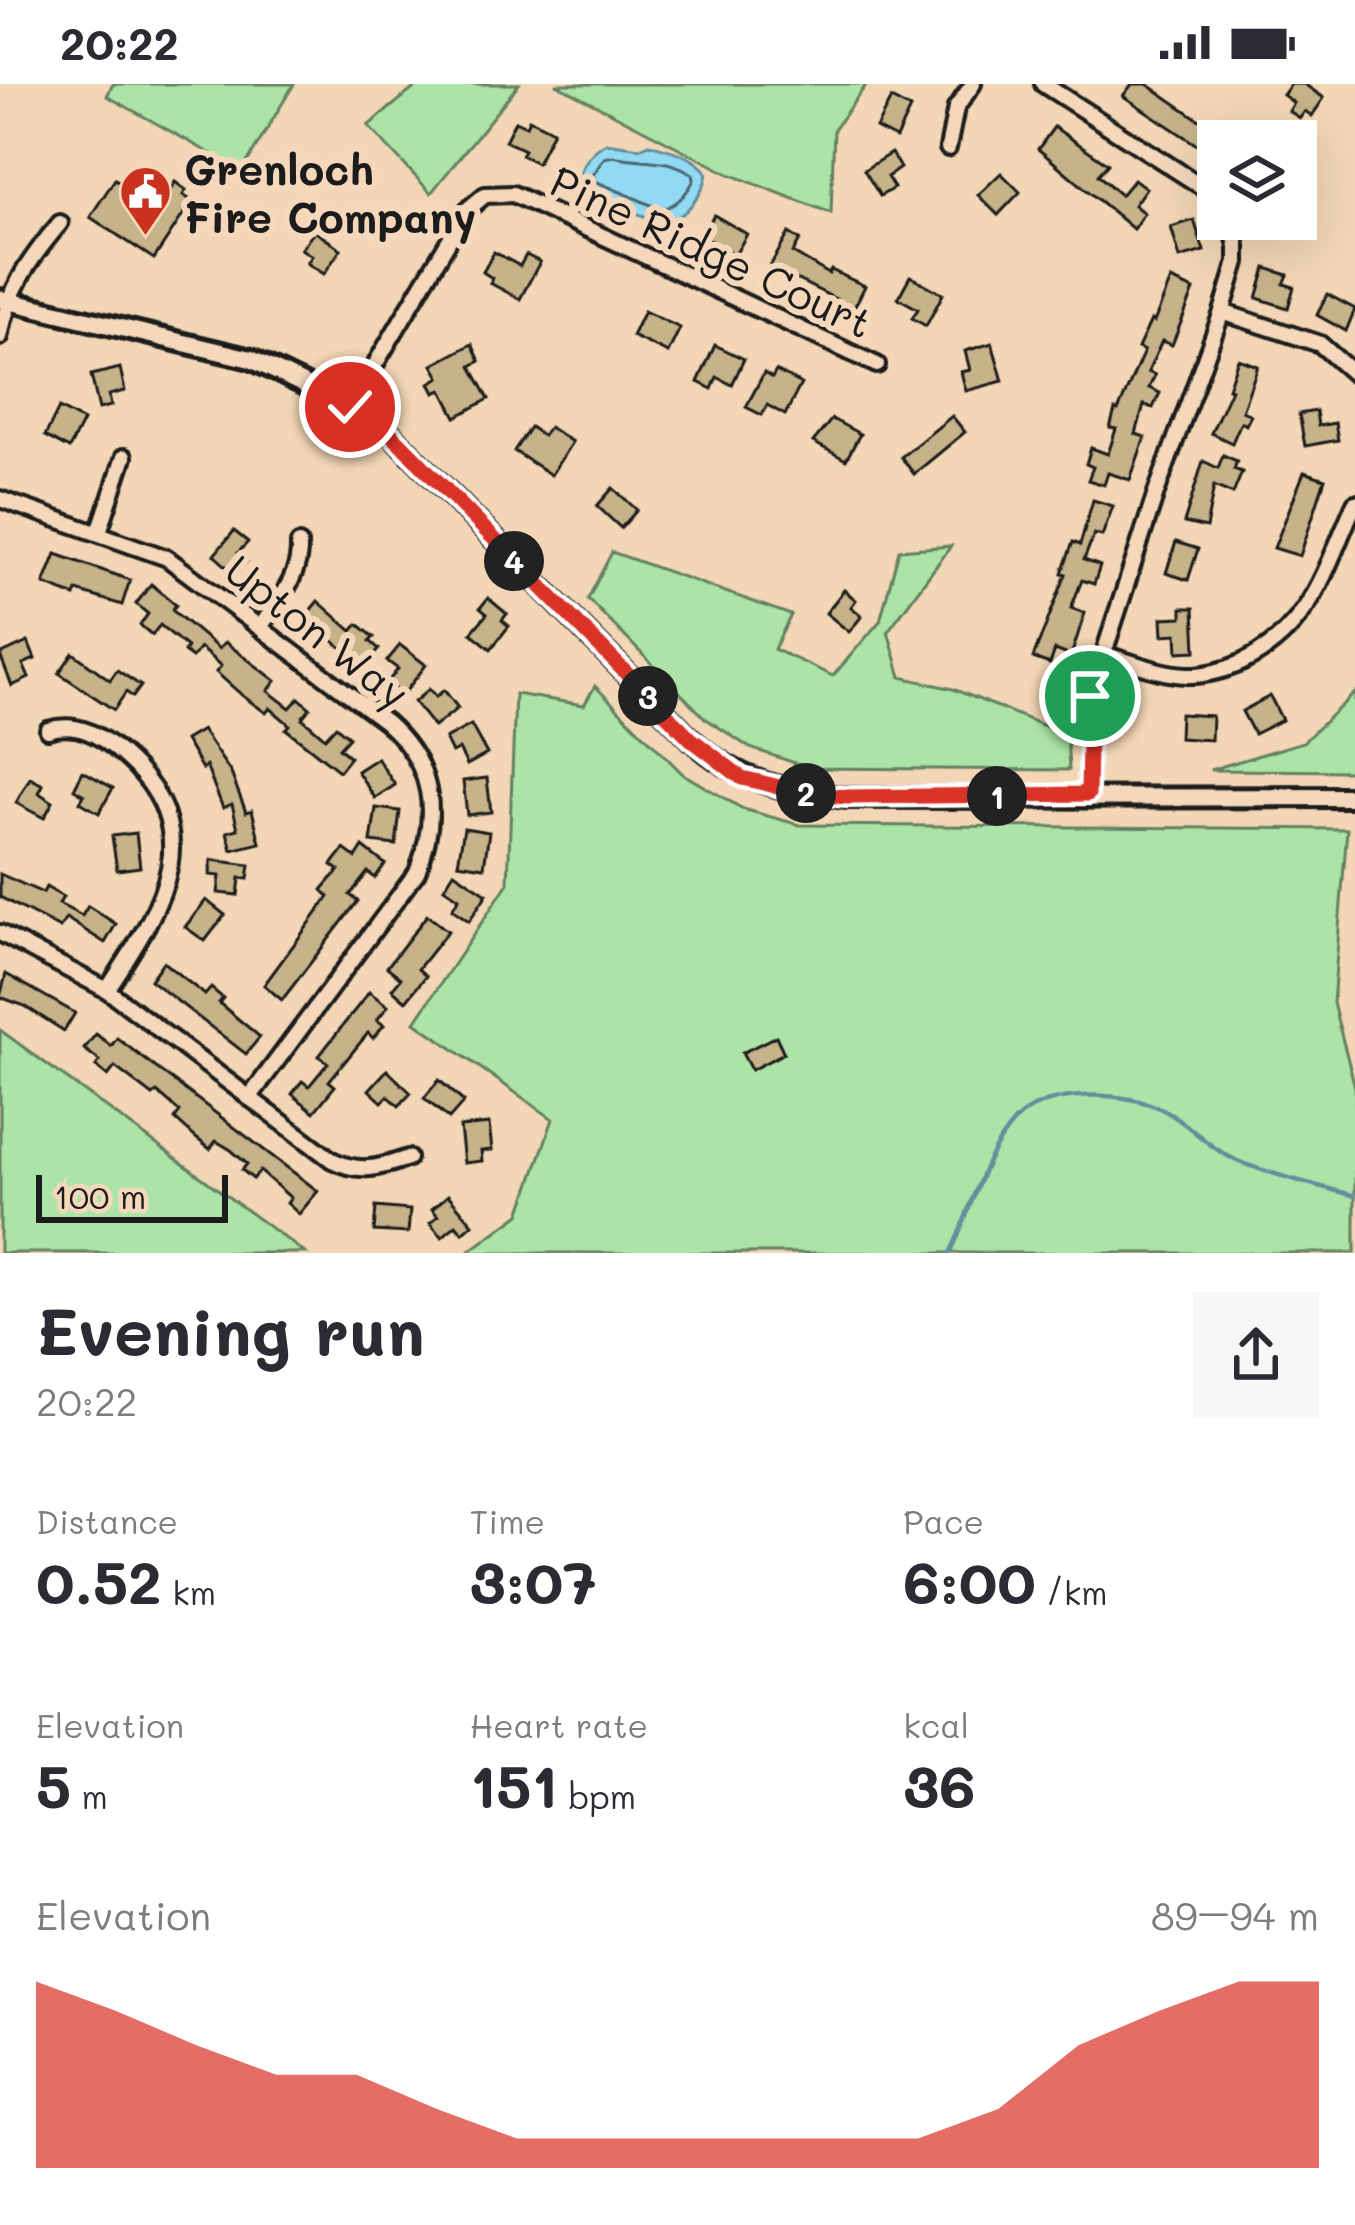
<!DOCTYPE html>
<html lang="en">
<head>
<meta charset="utf-8">
<style>
  body { margin:0; font-family:Mali,sans-serif; background:#f7f7f7; color:#2b2b33; height:100vh; display:flex; flex-direction:column; font-size:45px; white-space:nowrap }
  * { box-sizing:border-box; margin:0 }
  p { font-size:39px; color:#7c7c81 }
  .icon { flex:none; width:66px; height:66px; fill:none; stroke:currentColor; stroke-width:2; stroke-linecap:round; stroke-linejoin:round }
  .map { position:relative; height:1169px; overflow:hidden }
  .drawer { display:flex; flex-direction:column; background:#fff; flex:1 }
  .drawer>* { flex:none }
  .tools { position:absolute; left:1197px; top:36px; display:grid; gap:24px }
  .tools a { display:grid; place-items:center; width:120px; height:120px; border-radius:0px; background:#fff; box-shadow:0 12px 48px #0002; font-size:60px }
  .scale { position:absolute; left:36px; bottom:30px; width:192px; box-sizing:border-box; padding-left:12px; border:6px solid #1c1c1c; border-top:0; font-size:33px; line-height:42px; white-space:nowrap; color:#1c1c1c; -webkit-text-stroke:9px #f5d8bb; paint-order:stroke }
  .pin { position:absolute; display:grid; place-items:center; width:102px; height:102px; color:#fff; margin:-51px; border:6px solid #fff; border-radius:50%; box-shadow:0 3px 12px #0007 }
  .km { position:absolute; width:60px; height:60px; margin:-30px; border-radius:50%; background:#222; color:#fff; font-size:33px; line-height:60px; text-align:center }
  .round { display:grid; place-items:center; flex:none; width:126px; height:126px; border-radius:0px; background:#f7f7f7 }
  .head { display:flex; align-items:center; justify-content:space-between; height:204px; padding:0 36px }
  h1 { font-size:66px; font-weight:700; line-height:90px }
  .figures { display:grid; grid-template-columns:repeat(3,1fr); gap:18px; height:204px; padding:12px 36px }
  .figures div { display:grid; align-content:center }
  .figures b { font-size:60px; font-weight:700 }
  .figures small { font-size:33px; font-weight:400 }
  .figures p { font-size:33px }
  .chart { height:336px; padding:24px 36px }
  .chart p { display:flex; justify-content:space-between }
  .chart svg { width:100%; height:216px; margin-top:12px; fill:#d93025; opacity:.7 }
  .status { display:flex; justify-content:space-between; align-items:center; height:84px; padding:0 60px; background:#fff; direction:ltr }
  .status svg { height:33px; fill:currentColor }
  .map>svg:first-child { display:block }
</style>
</head>
<body>
<div class="status"><b>20:22</b><svg viewBox="0 0 49 12"><path d="M0 12V9h3v3zM5 12V6h3v6zM10 12V3h3v9zM15 12V0h3v12zM26 1h20v11H26zM47 4h2v5h-2z"/></svg></div>
<div class="map">
<svg width="1355" height="1169" viewBox="0 0 1355 1169">
  <rect width="100%" height="100%" fill="#f2d6b5"/>
  <filter id="ink" filterUnits="userSpaceOnUse"><feTurbulence type="fractalNoise" baseFrequency=".00833" numOctaves="2"/><feDisplacementMap in="SourceGraphic" scale="24" xChannelSelector="R" yChannelSelector="G"/><feConvolveMatrix kernelMatrix="1 2 1 2 8 2 1 2 1" color-interpolation-filters="sRGB"/></filter>
  <g filter="url(#ink)">
    <g fill="#ace4a7" stroke="#648062" stroke-width="3">
      <path d="M113,0H294L242,87L107,12Z"/>
      <path d="M419,0H519L431,109L368,42Z"/>
      <path d="M556,0H867L834,45L831,129L729,90Z"/>
      <path d="M951,462L888,547L901,593L953,605L1067,651L1069,686L810,684L750,664L705,634L588,515L612,468L791,531L774,565L833,592L880,537L899,466Z"/>
      <path d="M595,602L683,690L743,725L800,741L1347,745L1333,919L1355,1003V1169H467L520,1130L553,1035L415,938L508,799L515,610L584,621Z"/>
      <path d="M1355,609V687L1210,686L1303,658Z"/>
      <path d="M0,946L305,1169H0Z"/>
    </g>
    <path fill="#92daf3" stroke="#638e9d" stroke-width="3" d="M606,59L640,64L649,60C670,66 694,71 707,89C705,108 685,135 665,138C654,139 582,107 580,97C577,83 595,65 606,59Z"/>
    <g fill="none" stroke-linecap="round" stroke-linejoin="round">
      <path stroke="#4b6872" stroke-width="3" d="M613,72C644,79 664,72 693,90L694,96C687,109 674,126 658,124L595,97L593,91L604,74Z"/>
      <path stroke="#638e9d" stroke-width="4.5" d="M950,1169C973,1125 980,1075 1015,1037C1044,1005 1116,1007 1155,1022C1186,1035 1209,1066 1240,1078C1277,1093 1317,1101 1355,1112"/>
    </g>
    <g fill="#c7b389" stroke="#1c1c1c" stroke-width="3">
      <path d="M1132,0H1147L1230,57H1218V75L1123,12Z"/>
      <path d="M1291,0H1304L1324,14L1312,32L1305,27L1300,34L1289,27L1294,19L1283,11Z"/>
      <path d="M891,15L910,25L896,54L876,44Z"/>
      <path d="M529,35L553,47L537,79L521,71L524,66L505,57L515,37L526,42Z"/>
      <path d="M1054,43L1108,80L1098,91L1121,111L1134,95L1146,104L1134,121L1144,129L1133,145L1038,65Z"/>
      <path d="M891,69L900,84L887,93L894,104L880,112L864,86Z"/>
      <path d="M1001,89L1020,108L998,131L978,111Z"/>
      <path d="M115,95L154,120L166,102L171,105L175,98L186,106L183,111L192,117L154,175L90,133Z"/>
      <path d="M714,131L747,150L735,171L702,152Z"/>
      <path d="M1194,136L1204,167L1180,174L1171,143Z"/>
      <path d="M314,147L341,165L324,190L307,179L312,172L301,165Z"/>
      <path d="M789,149L800,156L793,169L829,190L831,186L865,202L854,224L770,182Z"/>
      <path d="M494,168L520,182L526,171L540,178L520,215L490,199L492,194L483,188Z"/>
      <path d="M1266,184L1288,191L1284,200L1294,203L1288,224L1257,214Z"/>
      <path d="M910,192L943,210L926,242L912,234L918,225L898,214Z"/>
      <path d="M1171,196L1194,206L1172,261L1162,257L1148,288L1155,291L1149,304L1160,309L1153,324L1144,321L1136,350L1145,353L1130,396L1108,389L1104,401L1088,396L1093,383L1086,380L1091,364L1108,370L1116,345L1110,344L1115,326L1118,327L1144,267L1138,264L1151,236L1154,238Z"/>
      <path d="M1327,210L1355,225L1346,247L1317,231Z"/>
      <path d="M644,227L680,244L668,269L632,252Z"/>
      <path d="M992,259L1003,297L966,307L961,288L970,286L965,267Z"/>
      <path d="M472,260L480,277L471,282L489,315L456,333L442,306L435,309L430,299L440,293L433,281Z"/>
      <path d="M715,261L744,275L732,301L717,293L712,305L698,298Z"/>
      <path d="M1238,275L1258,282L1242,327L1251,331L1246,341L1241,338L1232,359L1211,349L1231,305L1228,304Z"/>
      <path d="M120,284L125,307L109,311L111,322L99,325L91,291Z"/>
      <path d="M776,287L801,300L785,331L767,321L762,331L746,323L764,289L772,294Z"/>
      <path d="M59,324L83,337L69,365L45,352Z"/>
      <path d="M1316,327L1318,342L1335,339L1338,356L1305,362L1299,330Z"/>
      <path d="M952,332L965,348L914,390L901,373Z"/>
      <path d="M832,335L860,350L846,376L813,358Z"/>
      <path d="M530,343L543,352L549,343L572,358L551,391L514,367Z"/>
      <path d="M1223,371L1237,377L1234,385L1242,388L1233,410L1214,402L1206,444L1184,439L1203,377L1218,384Z"/>
      <path d="M1304,388L1325,395L1300,472L1274,464Z"/>
      <path d="M613,404L637,426L621,444L597,422Z"/>
      <path d="M1093,416L1113,422L1102,452L1094,450L1084,476L1100,482L1094,500L1082,496L1071,524L1085,529L1071,572L1055,566L1050,580L1033,574L1066,490L1062,489L1073,458L1080,461Z"/>
      <path d="M234,447L248,458L238,469L247,477L235,490L214,471Z"/>
      <path d="M1176,458L1198,465L1188,496L1166,489Z"/>
      <path d="M56,470L130,496L122,521L77,507L75,512L44,500Z"/>
      <path d="M151,500L176,521L172,526L219,565L225,558L276,597L268,607L290,624L299,614L310,624L302,634L325,654L336,642L349,653L339,664L350,673L339,687L286,645L290,641L270,624L266,629L243,612L216,588L221,582L200,564L192,574L184,568L187,563L160,541L152,551L140,541L148,530L136,520Z"/>
      <path d="M844,506L856,516L851,523L862,532L849,548L826,529Z"/>
      <path d="M488,514L507,530L502,536L509,542L491,565L471,549L487,530L480,524Z"/>
      <path d="M318,517L352,547L358,540L374,553L370,557L379,565L365,582L304,534Z"/>
      <path d="M1182,524H1194L1196,567L1178,568L1177,550L1163,551L1162,534L1182,533Z"/>
      <path d="M28,558L35,575L23,580L29,594L12,602L0,571Z"/>
      <path d="M400,561L426,581L403,611L387,599L398,585L387,577Z"/>
      <path d="M73,569L110,596L117,586L141,602L133,613L126,608L114,626L59,589Z"/>
      <path d="M429,605L436,613L444,606L458,624L434,643L414,618Z"/>
      <path d="M1270,612L1282,636L1254,650L1242,627Z"/>
      <path d="M1180,630L1212,632L1211,656L1179,654Z"/>
      <path d="M471,641L487,670L467,681L459,665L452,669L445,655Z"/>
      <path d="M202,646L231,689L246,728L252,726L260,759L232,766L227,748L238,745L232,720L223,724L206,682L202,685L185,656Z"/>
      <path d="M377,674L395,701L375,714L357,687Z"/>
      <path d="M83,687L113,704L99,729L80,718L84,711L74,705Z"/>
      <path d="M30,694L43,701L39,709L53,718L44,734L16,719Z"/>
      <path d="M487,694L491,728L467,731L463,697Z"/>
      <path d="M376,724L400,727L396,761L371,758Z"/>
      <path d="M464,744L489,748L484,783L458,779Z"/>
      <path d="M136,749L140,783L117,786L112,752Z"/>
      <path d="M363,763L385,780L375,794L368,788L350,811L358,817L282,916L264,901L329,813L322,806L339,786L332,781L344,765L356,774Z"/>
      <path d="M211,776L250,781L248,795L240,794L238,811L218,809L220,792L210,791Z"/>
      <path d="M454,788L487,810L469,837L452,825L459,814L444,804Z"/>
      <path d="M0,790L43,809L46,803L63,813L59,820L82,832L88,822L116,840L105,859L66,834L60,844L0,813Z"/>
      <path d="M206,816L225,831L205,857L185,843Z"/>
      <path d="M427,831L448,847L418,885L426,892L406,917L392,905L401,894L387,883Z"/>
      <path d="M163,878L205,911L211,904L223,914L219,919L260,953L246,970L150,896Z"/>
      <path d="M6,890L75,929L64,947L25,922L0,913Z"/>
      <path d="M369,908L388,922L377,936L384,941L373,954L368,949L329,997L335,1002L314,1028L292,1010L302,997L309,1002L328,979L319,972Z"/>
      <path d="M96,950L111,962L117,954L318,1107L299,1130L287,1119L291,1114L260,1087L253,1095L242,1086L247,1080L231,1066L216,1057L210,1065L196,1054L175,1035L180,1028L157,1008L153,1012L115,983L108,992L96,982L100,977L84,965Z"/>
      <path d="M776,952L784,969L751,986L742,969Z"/>
      <path d="M387,986L411,1009L399,1022L388,1012L382,1018L369,1006Z"/>
      <path d="M439,996L464,1018L449,1035L424,1014Z"/>
      <path d="M489,1040L492,1066L481,1067L482,1077L464,1079L460,1043Z"/>
      <path d="M448,1111L473,1140L463,1149L456,1141L442,1153L430,1139L438,1132L432,1125Z"/>
      <path d="M376,1123L410,1126L408,1149L374,1147Z"/>
    </g>
    <g fill="none" stroke-linecap="round" stroke-linejoin="round">
      <defs>
        <g id="minor">
          <path d="M1043,0L1201,102L1218,118"/>
          <path d="M948,64L956,24L973,0"/>
          <path d="M1222,228L1320,260L1355,291"/>
          <path d="M0,253C9,204 28,177 60,139"/>
          <path d="M350,323L467,126L485,111L513,110L877,281"/>
          <path d="M0,415L167,474L386,638C434,680 440,731 417,788L249,1014"/>
          <path d="M99,448L124,373"/>
          <path d="M261,542C278,517 301,492 299,460"/>
          <path d="M1106,571C1132,578 1160,590 1187,591C1203,592 1226,586 1241,579C1312,545 1325,485 1355,419"/>
          <path d="M48,646C77,637 100,651 122,670C214,750 158,827 107,906"/>
          <path d="M1088,711L1090,612L1156,409L1222,228L1237,178V162L1230,135"/>
          <path d="M0,849L107,906L332,1076C360,1090 379,1084 408,1074"/>
        </g>
        <path id="major" d="M0,215L251,275L350,323L390,349L691,655C739,699 784,707 847,714L1355,713"/>
      </defs>
      <use href="#minor" stroke="#1c1c1c" stroke-width="22"/>
      <use href="#major" stroke="#1c1c1c" stroke-width="26"/>
      <use href="#minor" stroke="#f5d8bb" stroke-width="14"/>
      <use href="#major" stroke="#f5d8bb" stroke-width="16"/>
    </g>
  </g>
  <g fill="none" stroke-linecap="round" stroke-linejoin="round" filter="url(#ink)">
    <defs>
      <path id="route" d="M350,323L390,349L691,655L742,694L805,709L847,713L1088,710L1090,612"/>
    </defs>
    <use href="#route" stroke="#fff" stroke-width="24"/>
    <use href="#route" stroke="#d93025" stroke-width="15"/>
  </g>
  <defs>
    <symbol id="civic-pin" viewBox="-11 -11 22 30"><path d="M0 17L-7.5 6A9.5 9.5 0 1 1 7.5 6Z" fill="#c8321e" stroke="#f5d8bb"/><path d="M-.6-6.5H3V-4.5H.6V-3L4-1V1h2V6H-6V1h2V-1L-.6-3ZM-1.2 2.5V6h2.4V2.5Z" fill="#fff"/></symbol>
  </defs>
  <g fill-rule="evenodd">
    <use href="#civic-pin" x="116" y="78" width="59" height="81"/>
  </g>
  <g text-anchor="middle" dominant-baseline="central" stroke-width="12" stroke-linejoin="round" paint-order="stroke">
    <g font-size="42" font-weight="bold" fill="#1c1c1c" stroke="#f5d8bb" text-anchor="start">
      <text x="184" y="84">Grenloch<tspan x="184" dy="48">Fire Company</tspan></text>
    </g>
    <g font-size="42" fill="#1c1c1c" stroke="#f5d8bb">
      <text transform="translate(712 167) rotate(25)">Pine Ridge Court</text>
      <text transform="translate(318 547) rotate(38)">Upton Way</text>
    </g>
  </g>
</svg>
<div class="tools">
<a><svg class="icon" aria-label="layers" viewBox="0 0 24 24"><path d="M12 4l9 5-9 5-9-5zM3 14l9 5 9-5"/></svg></a>
</div>
<div class="scale">100 m</div>
<div class="pin" style="left:1090px;top:612px;background:#1e9e55"><svg class="icon" aria-label="arrive" viewBox="0 0 24 24"><path d="M6 21V4h12l-3 4 3 4H6"/></svg></div>
<div class="pin" style="left:350px;top:323px;background:#d93025"><svg class="icon" aria-label="check" viewBox="0 0 24 24"><path d="M5 12l5 5 9-10"/></svg></div>
<b class="km" style="left:997px;top:712px">1</b>
<b class="km" style="left:806px;top:709px">2</b>
<b class="km" style="left:648px;top:612px">3</b>
<b class="km" style="left:514px;top:477px">4</b>
</div>
<section class="drawer">
<div class="head"><div><h1>Evening run</h1><p>20:22</p></div><a class="round"><svg class="icon" aria-label="share" viewBox="0 0 24 24"><path d="M12 15V3M7 8l5-5 5 5M5 13v7h14v-7"/></svg></a></div>
<div class="figures">
<div><p>Distance</p><b>0.52<small> km</small></b></div>
<div><p>Time</p><b>3:07</b></div>
<div><p>Pace</p><b>6:00<small> /km</small></b></div>
</div>
<div class="figures">
<div><p>Elevation</p><b>5<small> m</small></b></div>
<div><p>Heart rate</p><b>151<small> bpm</small></b></div>
<div><p>kcal</p><b>36</b></div>
</div>
<div class="chart"><p><span>Elevation</span>89–94 m</p>
<svg viewBox="0 0 160 44" preserveAspectRatio="none"><path d="M0 44V6L10 12L20 19L30 25L40 25L50 32L60 38L70 38L80 38L90 38L100 38L110 38L120 32L130 19L140 12L150 6L160 6V44z"/></svg>
</div>
</section>
</body>
</html>
